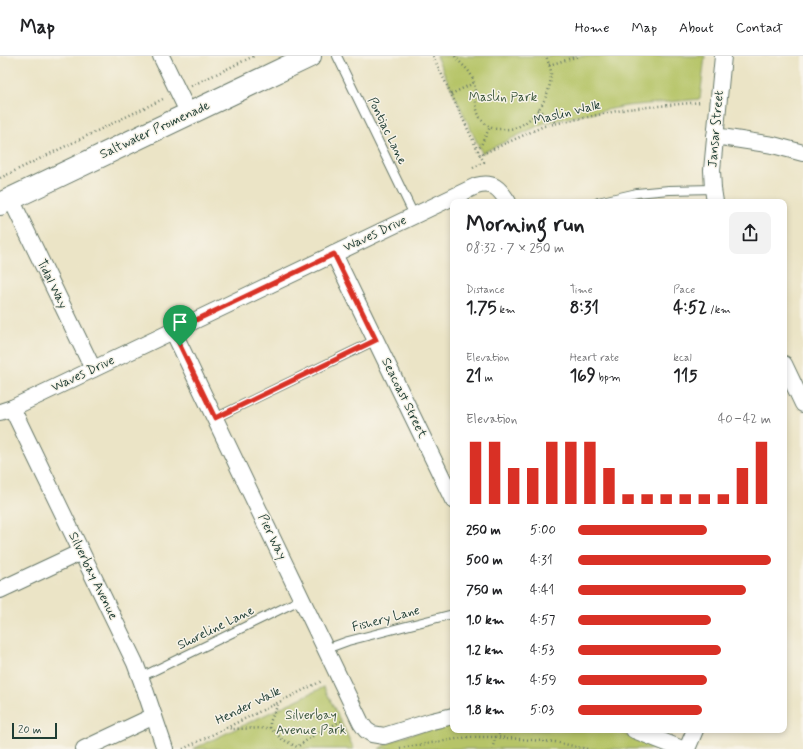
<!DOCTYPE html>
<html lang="en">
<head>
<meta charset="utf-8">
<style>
  body { margin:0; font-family:Mynerve,sans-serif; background:#f2f2f2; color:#202124; height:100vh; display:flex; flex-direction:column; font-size:15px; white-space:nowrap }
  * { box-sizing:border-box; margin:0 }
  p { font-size:13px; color:#757577 }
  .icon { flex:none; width:22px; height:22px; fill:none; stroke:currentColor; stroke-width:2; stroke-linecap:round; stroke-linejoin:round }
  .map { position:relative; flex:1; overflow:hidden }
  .details { position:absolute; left:450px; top:143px; width:337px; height:534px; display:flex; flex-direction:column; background:#fff; border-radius:8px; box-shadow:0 2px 6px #0003 }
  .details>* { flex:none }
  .scale { position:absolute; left:12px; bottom:10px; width:45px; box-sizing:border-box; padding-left:4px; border:2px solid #1f3d34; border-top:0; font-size:11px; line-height:14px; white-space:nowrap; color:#1f3d34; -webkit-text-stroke:3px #f7f3e8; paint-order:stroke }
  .pin { position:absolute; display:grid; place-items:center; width:34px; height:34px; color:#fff; margin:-41px -17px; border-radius:50% 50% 50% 0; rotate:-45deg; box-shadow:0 0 4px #0007 }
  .pin .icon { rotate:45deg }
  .round { display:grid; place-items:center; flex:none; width:42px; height:42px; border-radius:8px; background:#f2f2f2 }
  .head { display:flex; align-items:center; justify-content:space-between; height:68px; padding:0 16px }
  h1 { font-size:22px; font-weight:800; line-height:30px }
  .stats { display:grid; grid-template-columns:repeat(3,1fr); gap:6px; height:68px; padding:4px 16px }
  .stats div { display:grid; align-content:center }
  .stats b { font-size:17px; font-weight:800 }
  .stats small { font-size:11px; font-weight:400 }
  .stats p { font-size:11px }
  .chart { height:112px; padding:8px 16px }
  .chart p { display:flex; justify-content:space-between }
  .chart svg { width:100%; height:72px; margin-top:4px; stroke:#d93025; stroke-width:6 }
  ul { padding:0 16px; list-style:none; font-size:13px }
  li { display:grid; grid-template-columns:64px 48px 1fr; align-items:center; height:30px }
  li i { height:10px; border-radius:5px; background:#d93025 }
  header { display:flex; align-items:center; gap:24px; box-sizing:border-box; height:56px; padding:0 20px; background:#fff; border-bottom:1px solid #e0e0e0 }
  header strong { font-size:19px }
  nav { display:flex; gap:22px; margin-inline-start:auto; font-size:14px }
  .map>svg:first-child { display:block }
</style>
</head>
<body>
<header>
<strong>Map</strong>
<nav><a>Home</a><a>Map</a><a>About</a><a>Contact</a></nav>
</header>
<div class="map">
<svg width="803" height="693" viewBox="0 0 803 693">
  <rect width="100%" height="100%" fill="#f7f3e8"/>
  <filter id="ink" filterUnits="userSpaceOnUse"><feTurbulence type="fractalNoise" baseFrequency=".025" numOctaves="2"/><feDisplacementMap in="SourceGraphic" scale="8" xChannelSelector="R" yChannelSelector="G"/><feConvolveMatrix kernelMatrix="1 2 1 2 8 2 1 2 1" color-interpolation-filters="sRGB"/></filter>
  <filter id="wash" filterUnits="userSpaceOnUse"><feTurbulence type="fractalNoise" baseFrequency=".012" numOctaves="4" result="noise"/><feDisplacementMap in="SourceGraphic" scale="16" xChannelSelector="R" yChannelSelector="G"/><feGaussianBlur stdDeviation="0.9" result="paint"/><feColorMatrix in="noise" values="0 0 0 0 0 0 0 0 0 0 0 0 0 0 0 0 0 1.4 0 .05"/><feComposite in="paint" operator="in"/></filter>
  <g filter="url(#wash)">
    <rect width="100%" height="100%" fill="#ebe4c6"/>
    <g fill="#b6c467" stroke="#6a804e">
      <path d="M436,0H705L700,43L626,50L544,67L482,97Z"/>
      <path d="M324,631L354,693H193Z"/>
      <path d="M453,667V674H614L662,693H379C398,679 429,673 453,667Z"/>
    </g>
  </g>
  <g filter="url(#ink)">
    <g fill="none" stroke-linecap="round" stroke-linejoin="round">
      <defs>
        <g id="lane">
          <path d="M337,0L414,159"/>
          <path d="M598,146L637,137L669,134L713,133"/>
          <path d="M215,362L376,284"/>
          <path d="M326,593L348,585L453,558"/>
          <path d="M141,621L302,543"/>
        </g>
        <g id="street">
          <path d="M161,0L189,58"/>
          <path d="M715,80L773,89L803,97"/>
          <path d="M11,143L93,313"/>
          <path d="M715,146L713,133L712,114L723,0"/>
          <path d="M334,198L453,444"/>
          <path d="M173,275L361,667L366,674L372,678L384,680L432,665L453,660"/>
          <path d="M784,308L803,348"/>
          <path d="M12,352L135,607L145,634L165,693"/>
          <path d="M0,356L12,352L476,130C493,125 499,132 508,146"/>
          <path d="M0,534L81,496"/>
          <path d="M634,674L682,693"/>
          <path d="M84,693L154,660"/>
          <path d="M687,693L695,674"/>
        </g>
        <path id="secondary" d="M0,148L310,0"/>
      </defs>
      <use href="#lane" stroke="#667767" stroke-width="10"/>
      <use href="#street" stroke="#667767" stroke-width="18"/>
      <use href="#secondary" stroke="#667767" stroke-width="24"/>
      <g stroke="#667767" stroke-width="2.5" stroke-dasharray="1 3" stroke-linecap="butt">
        <path d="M433,0L480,99L544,70L627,53L701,46"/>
        <path d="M455,0C460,8 469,13 472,21C479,38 470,60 490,71C493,73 498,73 502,73C529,76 551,43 551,18C551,12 548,6 546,0"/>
        <path d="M549,9L579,0"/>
        <path d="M191,30L254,0"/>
        <path d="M451,38L474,27"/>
        <path d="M538,53L556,67"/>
        <path d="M478,95L490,71"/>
        <path d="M473,112L484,106L480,99"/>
        <path d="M0,122L165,42"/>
        <path d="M226,671L232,673L270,672L282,683L297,691L320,675L342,665"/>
        <path d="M270,672V666L279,646"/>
        <path d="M400,692L469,681H496L555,686L587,693"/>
        <path d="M183,693L322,625"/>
        <path d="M492,693L496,681L502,674"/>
      </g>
      <use href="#lane" stroke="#fff" stroke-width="8"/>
      <use href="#street" stroke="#fff" stroke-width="16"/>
      <use href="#secondary" stroke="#fff" stroke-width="22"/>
    </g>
  </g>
  <g fill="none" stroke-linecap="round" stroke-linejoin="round" filter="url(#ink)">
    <defs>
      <path id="route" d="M334,198L376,284L215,362L173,275Z"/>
    </defs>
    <use href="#route" stroke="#fff" stroke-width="8"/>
    <use href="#route" stroke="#d93025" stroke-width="5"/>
  </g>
  <g text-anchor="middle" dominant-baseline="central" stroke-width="3" stroke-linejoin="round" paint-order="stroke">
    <g font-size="13" fill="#3d583e" stroke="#f7f3e8">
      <text x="503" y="41">Maslin Park</text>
      <text x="311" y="659">Silverbay<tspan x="311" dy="15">Avenue Park</tspan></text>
    </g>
    <g font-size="13" fill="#1f3d34" stroke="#f7f3e8">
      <text transform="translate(567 57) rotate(-14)">Maslin Walk</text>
      <text transform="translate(716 73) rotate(-85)">Jansar Street</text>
      <text transform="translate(155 74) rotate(-25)">Saltwater Promenade</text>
      <text transform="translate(387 75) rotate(64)">Pontiac Lane</text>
      <text transform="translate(375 178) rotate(-25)">Waves Drive</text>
      <text transform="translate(52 228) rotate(64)">Tidal Way</text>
      <text transform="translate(83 318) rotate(-25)">Waves Drive</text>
      <text transform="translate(404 342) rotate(64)">Seacoast Street</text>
      <text transform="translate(272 481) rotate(64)">Pier Way</text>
      <text transform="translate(93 520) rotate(64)">Silverbay Avenue</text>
      <text transform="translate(386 563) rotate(-15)">Fishery Lane</text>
      <text transform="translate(216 572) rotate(-26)">Shoreline Lane</text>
      <text transform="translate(248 650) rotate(-26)">Hender Walk</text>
    </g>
  </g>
</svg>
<div class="scale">20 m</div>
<div class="pin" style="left:180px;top:290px;background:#1e9e55"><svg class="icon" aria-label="arrive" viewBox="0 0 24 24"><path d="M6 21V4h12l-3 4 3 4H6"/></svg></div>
<section class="details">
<div class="head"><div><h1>Morning run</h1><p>08:32 · 7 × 250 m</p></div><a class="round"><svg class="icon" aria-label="share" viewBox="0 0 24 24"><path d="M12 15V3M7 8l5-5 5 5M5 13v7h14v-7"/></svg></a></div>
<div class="stats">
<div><p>Distance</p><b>1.75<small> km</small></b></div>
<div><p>Time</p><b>8:31</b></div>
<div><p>Pace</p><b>4:52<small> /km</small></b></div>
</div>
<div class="stats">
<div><p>Elevation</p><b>21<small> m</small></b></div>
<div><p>Heart rate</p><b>169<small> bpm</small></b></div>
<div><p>kcal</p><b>115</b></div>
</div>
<div class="chart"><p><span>Elevation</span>40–42 m</p>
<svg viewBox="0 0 160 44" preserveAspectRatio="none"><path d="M5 44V6M15 44V6M25 44V22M35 44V22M45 44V6M55 44V6M65 44V6M75 44V22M85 44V38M95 44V38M105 44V38M115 44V38M125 44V38M135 44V38M145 44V22M155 44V6"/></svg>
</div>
<ul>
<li><b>250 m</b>5:00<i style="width:67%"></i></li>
<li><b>500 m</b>4:31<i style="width:100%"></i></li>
<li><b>750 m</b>4:41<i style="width:87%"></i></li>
<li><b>1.0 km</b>4:57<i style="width:69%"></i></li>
<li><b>1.2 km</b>4:53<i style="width:74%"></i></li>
<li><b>1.5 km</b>4:59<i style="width:67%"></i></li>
<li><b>1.8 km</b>5:03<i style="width:64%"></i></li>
</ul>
</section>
</div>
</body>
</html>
